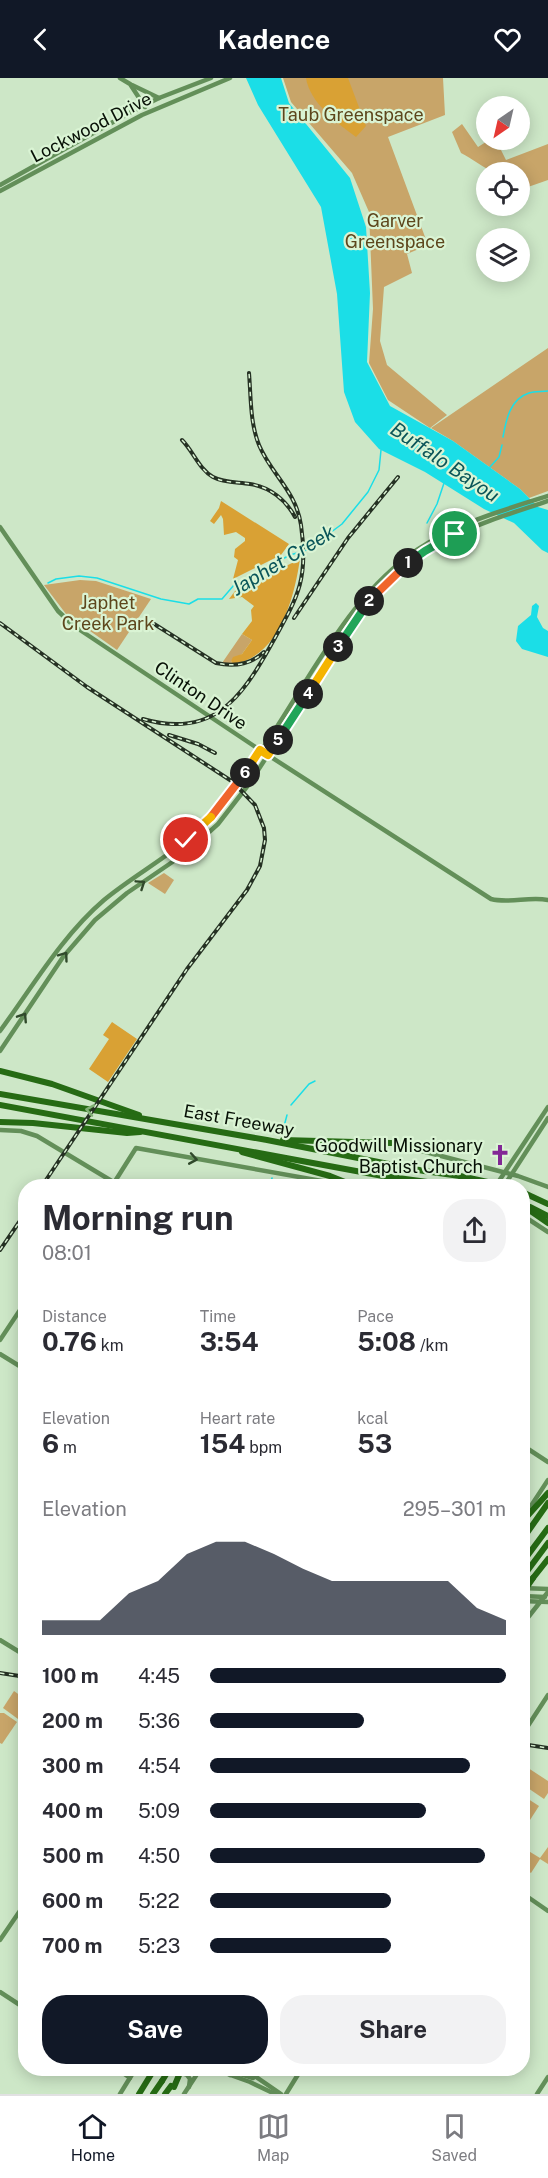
<!DOCTYPE html>
<html lang="en">
<head>
<meta charset="utf-8">
<style>
  body { margin:0; font-family:"Public Sans",sans-serif; background:#f2f2f3; color:#2b2b33; height:100vh; display:flex; flex-direction:column; font-size:22px; white-space:nowrap }
  * { box-sizing:border-box; margin:0 }
  p { font-size:20px; color:#7c7c81 }
  .icon { flex:none; width:33px; height:33px; fill:none; stroke:currentColor; stroke-width:2; stroke-linecap:round; stroke-linejoin:round }
  .map { position:relative; flex:1; overflow:hidden }
  .details { position:absolute; left:18px; top:1101px; width:512px; height:897px; display:flex; flex-direction:column; background:#fff; border-radius:24px; box-shadow:0 3px 15px #0003 }
  .details>* { flex:none }
  .needle { width:39px; rotate:214deg }
  .tools { position:absolute; left:476px; top:18px; display:grid; gap:12px }
  .tools a { display:grid; place-items:center; width:54px; height:54px; border-radius:50%; background:#fff; box-shadow:0 3px 15px #0003; font-size:30px }
  .pin { position:absolute; display:grid; place-items:center; width:51px; height:51px; color:#fff; margin:-26px; border:3px solid #fff; border-radius:50%; box-shadow:0 2px 6px #0007 }
  .km { position:absolute; width:30px; height:30px; margin:-15px; border-radius:50%; background:#222; color:#fff; font-size:16px; line-height:30px; text-align:center }
  .round { display:grid; place-items:center; flex:none; width:63px; height:63px; border-radius:24px; background:#f2f2f3 }
  .overview { display:flex; align-items:center; justify-content:space-between; height:102px; padding:0 24px }
  h1 { font-size:33px; font-weight:700; line-height:45px }
  .metrics { display:grid; grid-template-columns:repeat(3,1fr); gap:9px; height:102px; padding:6px 24px }
  .metrics div { display:grid; align-content:center }
  .metrics b { font-size:26px; font-weight:700 }
  .metrics small { font-size:16px; font-weight:400 }
  .metrics p { font-size:16px }
  .chart { height:168px; padding:12px 24px }
  .chart p { display:flex; justify-content:space-between }
  .chart svg { width:100%; height:108px; margin-top:6px; fill:#111827; opacity:.7 }
  .action { display:flex; gap:12px; margin-top:auto; padding:12px 24px }
  .action a { flex:1; height:69px; border-radius:24px; background:#111827; color:#fff; font-size:24px; font-weight:700; line-height:69px; text-align:center }
  .action a+a { background:#f2f2f3; color:#2b2b33 }
  ul { padding:0 24px; list-style:none; font-size:20px }
  li { display:grid; grid-template-columns:96px 72px 1fr; align-items:center; height:45px }
  li i { height:15px; border-radius:8px; background:#111827 }
  header { display:flex; justify-content:space-between; align-items:center; height:78px; padding:0 24px; background:#111827; color:#fff; font-size:27px; font-weight:700 }
  .menu { display:flex; justify-content:space-around; align-items:center; height:84px; border-top:2px solid #e1e1e2; background:#fff; font-size:16px; color:#7c7c81 }
  .menu a { display:grid; justify-items:center; gap:3px }
  .menu .selected { color:#111827 }
  .map>svg:first-child { display:block }
</style>
</head>
<body>
<header><svg class="icon" aria-label="back" viewBox="0 0 24 24"><path d="M15 5l-7 7 7 7"/></svg>Kadence<svg class="icon" aria-label="heart" viewBox="0 0 24 24"><path d="M12 20l-8-8c-3-5 5-10 8-4 3-6 11-1 8 4z"/></svg></header>
<div class="map">
<svg width="548" height="2016" viewBox="0 0 548 2016">
  <rect width="100%" height="100%" fill="#cde7c7"/>
  <g fill="#c8a569">
    <path d="M283,0H443L445,37L388,59L428,167L407,176L412,195L384,209L380,263L387,287L447,337L430,350L388,322L369,285L373,231L369,134L352,95L291,24Z"/>
    <path d="M462,46L478,69L489,62L495,71L501,72L506,82L548,66V102L528,109L519,105V94C511,94 502,96 495,94C484,91 472,80 461,75L452,54Z"/>
    <path d="M548,270V413L529,420L520,411L453,363L431,350Z"/>
    <path d="M80,502L96,503L151,521L117,572L66,536L44,507Z"/>
    <path d="M242,556L252,562L242,576L231,583L233,586L222,585Z"/>
    <path d="M164,795L174,802L165,816L148,805Z"/>
    <path d="M14,1613L25,1621V1630L18,1641L3,1630Z"/>
    <path d="M0,1635H4L17,1644L2,1666L0,1665Z"/>
    <path d="M522,1686L548,1703V1715L544,1721L522,1706Z"/>
    <path d="M522,1717L539,1728L530,1742L522,1737Z"/>
    <path d="M522,1769L540,1780L548,1769V1786L540,1781L531,1795L522,1789Z"/>
  </g>
  <g fill="#d9a134">
    <path d="M306,0H348L366,48L356,59C337,45 310,25 306,0Z"/>
    <path d="M221,423L289,466L281,477L233,501L238,482L234,479L235,471L245,463V460L236,454L224,457L223,441L221,437L214,446L210,443L219,430Z"/>
    <path d="M300,481C294,521 279,579 233,586L231,583L233,579L242,576L252,562L242,556L252,543L251,532L254,528L242,519L229,521L238,509L258,502Z"/>
    <path d="M112,944L137,961L108,1004L89,991L109,961L103,957Z"/>
  </g>
  <g fill="#1bdee7">
    <path d="M246,0H281L289,25L350,100L366,149L370,215L367,284L390,328L453,363L520,411L538,429L548,432V475L542,472L514,445L484,431L425,394L379,371L355,344L344,314L337,216L321,129L258,27Z"/>
    <path d="M536,525L539,528L537,539L543,550L548,553V579L522,571L516,563L518,548L531,537L532,528Z"/>
  </g>
  <g fill="none" stroke-linecap="round" stroke-linejoin="round">
    <g stroke="#1bdee7" stroke-width="1.5">
      <path d="M503,359C506,342 510,321 529,315C535,313 542,314 548,313"/>
      <path d="M490,389L499,379L502,367"/>
      <path d="M427,445L437,426L444,405"/>
      <path d="M48,505L56,501L79,498L97,500L161,521L189,526L198,521H222L234,507L290,477L307,472L342,446L368,414L379,392L381,372"/>
      <path d="M291,1027L309,1006L315,1003"/>
      <path d="M283,1052L287,1037"/>
      <path d="M270,1108L272,1100"/>
    </g>
    <g stroke="#638f59" stroke-width="4.5">
      <path d="M120,0L130,6L145,29"/>
      <path d="M132,7L159,20"/>
      <path d="M0,107L131,34L159,20L211,0"/>
      <path d="M0,113L142,37L230,0"/>
      <path d="M0,449L58,533L74,548L254,668L491,821C510,826 529,818 548,822"/>
      <path d="M0,953C33,908 62,858 104,822C139,793 181,773 211,738C245,700 273,656 300,612C333,560 365,507 418,471C458,445 503,432 548,418"/>
      <path d="M0,973L63,879L95,842L127,815L187,774L218,746L249,706L367,525C422,463 472,448 548,423"/>
      <path d="M0,1052L21,1053L37,1058L120,1108"/>
      <path d="M391,1065L518,1098L548,1109"/>
      <path d="M497,1106L548,1029"/>
      <path d="M112,1108L136,1070L350,1108"/>
      <path d="M504,1108L548,1040"/>
      <path d="M522,1137L548,1154"/>
      <path d="M0,1262L26,1223"/>
      <path d="M0,1276L26,1292"/>
      <path d="M522,1367L548,1384"/>
      <path d="M525,1437L548,1402"/>
      <path d="M522,1510L548,1511"/>
      <path d="M522,1518L545,1519"/>
      <path d="M522,1523L548,1524"/>
      <path d="M522,1547L548,1514"/>
      <path d="M0,1562L26,1578"/>
      <path d="M522,1657L548,1617"/>
      <path d="M522,1815L548,1833"/>
      <path d="M0,1862L26,1824"/>
      <path d="M0,1914L26,1931"/>
      <path d="M116,1990L130,2000"/>
      <path d="M170,1990L187,1997L190,2001L189,2009"/>
      <path d="M211,1990L250,2004L275,2016"/>
      <path d="M243,1990L281,2016"/>
      <path d="M230,1997L234,1994L253,2000"/>
      <path d="M120,2016L136,1990"/>
      <path d="M184,2016L201,1990"/>
      <path d="M286,2016L302,1990"/>
      <path d="M537,2016L548,1999"/>
    </g>
    <g stroke="#266b14" stroke-width="6">
      <path d="M0,993L52,1006L139,1037"/>
      <path d="M0,1016L267,1062L424,1093L460,1098"/>
      <path d="M0,1027L383,1098L457,1108"/>
      <path d="M0,1044L33,1045L127,1055L140,1054"/>
      <path d="M283,1062L391,1065"/>
      <path d="M242,1074L330,1098L355,1108"/>
      <path d="M522,1114L548,1126"/>
      <path d="M522,1127L548,1145"/>
      <path d="M530,1129L548,1138"/>
      <path d="M522,1444L548,1415"/>
      <path d="M522,1462L548,1425"/>
      <path d="M522,1485L548,1450"/>
      <path d="M522,1500L548,1465"/>
      <path d="M533,1500L548,1481"/>
      <path d="M139,2016L155,1990"/>
      <path d="M153,2016L162,2003"/>
      <path d="M165,2016L171,2008"/>
    </g>
    <defs>
      <g id="rail">
        <path d="M182,362C193,373 199,391 213,399C224,405 238,404 250,406C270,409 286,422 295,439"/>
        <path d="M294,540L348,460L398,399"/>
        <path d="M151,544L216,585C234,589 250,587 264,574"/>
        <path d="M0,545L87,609L233,704L255,727L264,750L265,762L260,788L247,812L187,891L42,1108"/>
        <path d="M143,641C212,661 241,621 271,567C297,520 309,503 301,447C296,413 271,396 259,367C250,345 251,319 249,295"/>
        <path d="M169,657L198,666L215,675"/>
        <path d="M0,1172L26,1134"/>
        <path d="M0,1595L26,1599"/>
        <path d="M522,1666L548,1670"/>
      </g>
    </defs>
    <use href="#rail" stroke="#253123" stroke-width="4"/>
    <use href="#rail" stroke="#daf4d4" stroke-width="1.5" stroke-dasharray="4.5" stroke-linecap="butt"/>
    <g stroke="#266b14" stroke-width="6">
      <path d="M460,1098L506,1108"/>
      <path d="M522,1516L533,1500"/>
      <path d="M162,2003L170,1990"/>
      <path d="M174,2009L182,1990"/>
    </g>
  </g>
  <defs><path id="oneway-chevron" d="M-2-3.5L2.5 0L-2 3.5" fill="none" stroke-width="1.6" stroke-linecap="round" stroke-linejoin="round" transform="scale(1.5)"/></defs>
  <g stroke="#30492b">
    <use href="#oneway-chevron" transform="translate(141 806) rotate(-34)"/>
    <use href="#oneway-chevron" transform="translate(64 878) rotate(-54)"/>
    <use href="#oneway-chevron" transform="translate(23 939) rotate(-57)"/>
    <use href="#oneway-chevron" transform="translate(193 1081) rotate(10)"/>
  </g>
  <use stroke="#80b074" href="#oneway-chevron" transform="translate(90 1032) rotate(-170)"/>
  <g fill="none" stroke-linecap="round" stroke-linejoin="round">
    <defs>
      <path id="split-1" d="M408,485L425,473L455,456"/>
      <path id="split-2" d="M369,523L408,485"/>
      <path id="split-3" d="M338,569L369,523"/>
      <path id="split-4" d="M308,616L338,569"/>
      <path id="split-5" d="M278,662L308,616"/>
      <path id="split-6" d="M245,695L260,672L268,677L278,662"/>
      <path id="split-7" d="M211,739L245,695"/>
      <path id="split-8" d="M186,762L211,739"/>
    </defs>
    <use href="#split-1" stroke="#fff" stroke-width="12"/>
    <use href="#split-2" stroke="#fff" stroke-width="12"/>
    <use href="#split-3" stroke="#fff" stroke-width="12"/>
    <use href="#split-4" stroke="#fff" stroke-width="12"/>
    <use href="#split-5" stroke="#fff" stroke-width="12"/>
    <use href="#split-6" stroke="#fff" stroke-width="12"/>
    <use href="#split-7" stroke="#fff" stroke-width="12"/>
    <use href="#split-8" stroke="#fff" stroke-width="12"/>
    <use href="#split-1" stroke="#22a559" stroke-width="8"/>
    <use href="#split-2" stroke="#f0652b" stroke-width="8"/>
    <use href="#split-3" stroke="#22a559" stroke-width="8"/>
    <use href="#split-4" stroke="#f5b400" stroke-width="8"/>
    <use href="#split-5" stroke="#22a559" stroke-width="8"/>
    <use href="#split-6" stroke="#f5b400" stroke-width="8"/>
    <use href="#split-7" stroke="#f0652b" stroke-width="8"/>
    <use href="#split-8" stroke="#f5b400" stroke-width="8"/>
  </g>
  <defs>
    <symbol id="church-bare" viewBox="-9 -9 18 18"><path d="M-1.2-6h2.4v3.5h3.3v2.4h-3.3V6h-2.4V-.1h-3.3v-2.4h3.3Z" fill="#822895" stroke="#daf4d4" stroke-width="2.5" paint-order="stroke"/></symbol>
  </defs>
  <g fill-rule="evenodd">
    <use href="#church-bare" x="485" y="1062" width="30" height="30"/>
  </g>
  <g text-anchor="middle" dominant-baseline="central" stroke-width="4.5" stroke-linejoin="round" paint-order="stroke">
    <g font-size="18" fill="#5d461c" stroke="#daf4d4">
      <text x="351" y="36">Taub Greenspace</text>
      <text x="395" y="142">Garver<tspan x="395" dy="21">Greenspace</tspan></text>
      <text x="108" y="524">Japhet<tspan x="108" dy="21">Creek Park</tspan></text>
    </g>
    <g font-size="18" fill="#071006" stroke="#daf4d4">
      <text transform="translate(91 49) rotate(-27)">Lockwood Drive</text>
      <text transform="translate(201 617) rotate(34)">Clinton Drive</text>
      <text transform="translate(239 1042) rotate(10)">East Freeway</text>
    </g>
    <g font-size="18" fill="#071006" stroke="#daf4d4" text-anchor="end">
      <text x="483" y="1067">Goodwill Missionary<tspan x="483" dy="21">Baptist Church</tspan></text>
    </g>
    <g font-size="20" font-style="italic" fill="#0a5559" stroke="#daf4d4">
      <text transform="translate(445 384) rotate(34)">Buffalo Bayou</text>
      <text transform="translate(283 482) rotate(-31)">Japhet Creek</text>
    </g>
  </g>
</svg>
<div class="tools">
<a><svg class="needle" viewBox="-14 -14 28 28"><path d="M0-13l5 13h-10z" fill="#e53935"/><path d="M0 13l5-13h-10z" fill="#7c7c81"/></svg></a>
<a><svg class="icon" aria-label="locate" viewBox="0 0 24 24"><circle cx="12" cy="12" r="6"/><path d="M12 2v4M12 18v4M2 12h4M18 12h4"/></svg></a>
<a><svg class="icon" aria-label="layers" viewBox="0 0 24 24"><path d="M12 4l9 5-9 5-9-5zM3 14l9 5 9-5"/></svg></a>
</div>
<div class="pin" style="left:455px;top:456px;background:#1e9e55"><svg class="icon" aria-label="arrive" viewBox="0 0 24 24"><path d="M6 21V4h12l-3 4 3 4H6"/></svg></div>
<div class="pin" style="left:186px;top:762px;background:#d93025"><svg class="icon" aria-label="check" viewBox="0 0 24 24"><path d="M5 12l5 5 9-10"/></svg></div>
<b class="km" style="left:408px;top:485px">1</b>
<b class="km" style="left:369px;top:523px">2</b>
<b class="km" style="left:338px;top:569px">3</b>
<b class="km" style="left:308px;top:616px">4</b>
<b class="km" style="left:278px;top:662px">5</b>
<b class="km" style="left:245px;top:695px">6</b>
<section class="details">
<div class="overview"><div><h1>Morning run</h1><p>08:01</p></div><a class="round"><svg class="icon" aria-label="share" viewBox="0 0 24 24"><path d="M12 15V3M7 8l5-5 5 5M5 13v7h14v-7"/></svg></a></div>
<div class="metrics">
<div><p>Distance</p><b>0.76<small> km</small></b></div>
<div><p>Time</p><b>3:54</b></div>
<div><p>Pace</p><b>5:08<small> /km</small></b></div>
</div>
<div class="metrics">
<div><p>Elevation</p><b>6<small> m</small></b></div>
<div><p>Heart rate</p><b>154<small> bpm</small></b></div>
<div><p>kcal</p><b>53</b></div>
</div>
<div class="chart"><p><span>Elevation</span>295–301 m</p>
<svg viewBox="0 0 160 44" preserveAspectRatio="none"><path d="M0 44V38L10 38L20 38L30 27L40 22L50 11L60 6L70 6L80 11L90 17L100 22L110 22L120 22L130 22L140 22L150 33L160 38V44z"/></svg>
</div>
<ul>
<li><b>100 m</b>4:45<i style="width:100%"></i></li>
<li><b>200 m</b>5:36<i style="width:52%"></i></li>
<li><b>300 m</b>4:54<i style="width:88%"></i></li>
<li><b>400 m</b>5:09<i style="width:73%"></i></li>
<li><b>500 m</b>4:50<i style="width:93%"></i></li>
<li><b>600 m</b>5:22<i style="width:61%"></i></li>
<li><b>700 m</b>5:23<i style="width:61%"></i></li>
</ul>
<div class="action"><a>Save</a><a>Share</a></div>
</section>
</div>
<nav class="menu">
<a class="selected"><svg class="icon" aria-label="home" viewBox="0 0 24 24"><path d="M3 11l9-7 9 7M6 9v11h12V9"/></svg>Home</a>
<a><svg class="icon" aria-label="map" viewBox="0 0 24 24"><path d="M3 6l6-2 6 2 6-2v14l-6 2-6-2-6 2zM9 4v14M15 6v14"/></svg>Map</a>
<a><svg class="icon" aria-label="saved" viewBox="0 0 24 24"><path d="M7 4h10v16l-5-4-5 4z"/></svg>Saved</a>
</nav>
</body>
</html>
